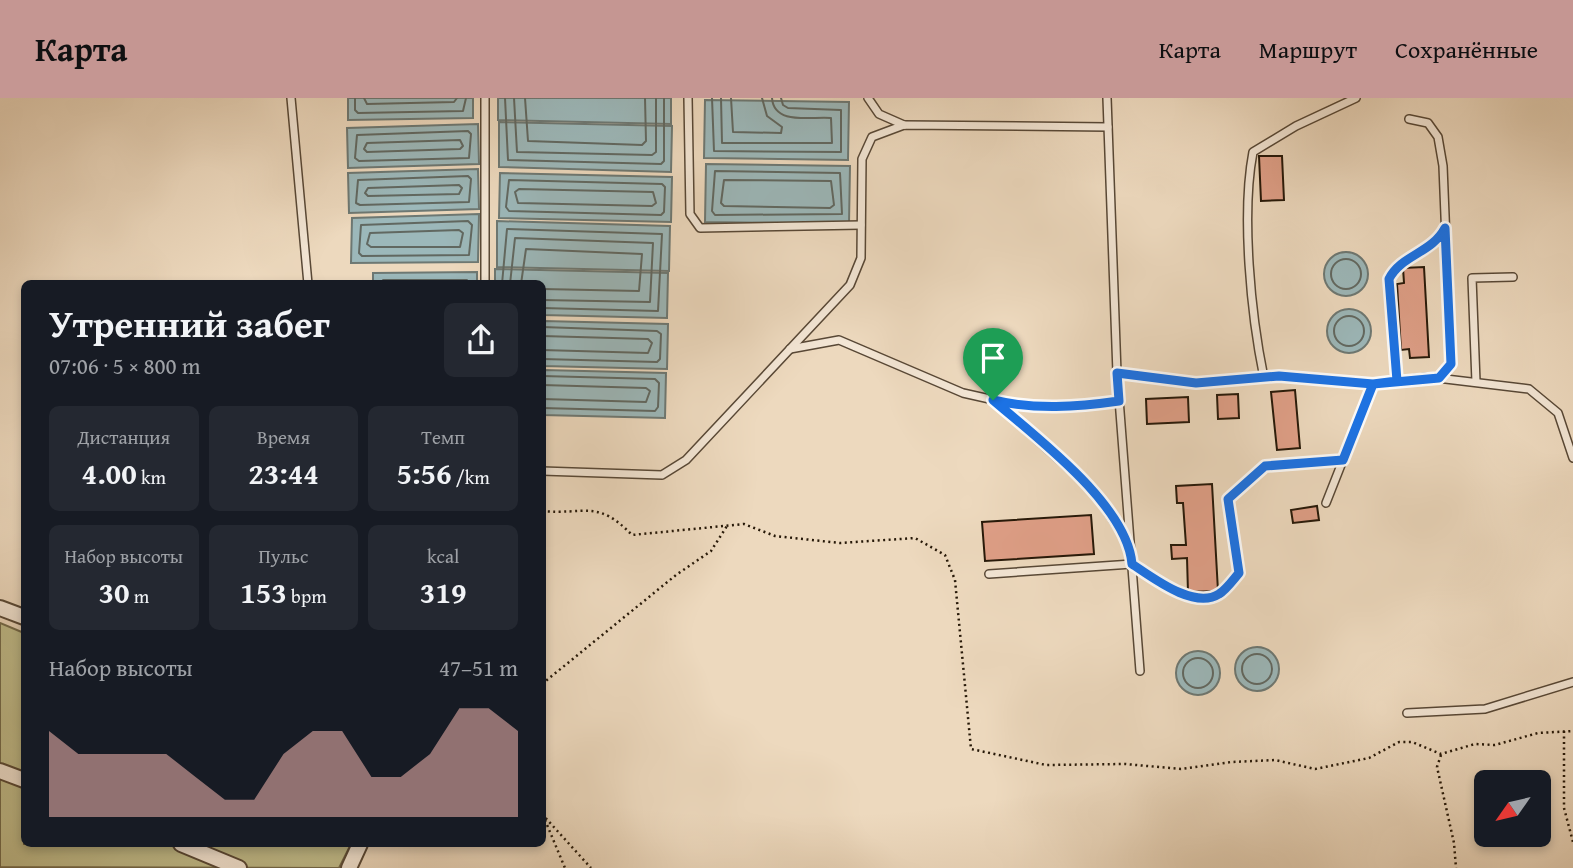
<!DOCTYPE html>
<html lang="ru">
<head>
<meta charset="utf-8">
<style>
  body { margin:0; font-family:"Gentium Book Plus",serif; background:#242831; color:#f1f3f6; height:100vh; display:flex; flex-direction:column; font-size:26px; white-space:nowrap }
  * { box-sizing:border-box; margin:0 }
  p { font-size:23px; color:#9ea1a6 }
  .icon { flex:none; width:38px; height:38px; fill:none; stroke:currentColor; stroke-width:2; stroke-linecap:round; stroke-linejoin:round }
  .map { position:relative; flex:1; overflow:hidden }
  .drawer { position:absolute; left:21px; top:182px; width:525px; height:567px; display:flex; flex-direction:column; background:#171b24; border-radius:10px; box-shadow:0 4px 10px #0003 }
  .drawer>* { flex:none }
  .needle { width:46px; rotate:236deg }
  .controls { position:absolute; left:1474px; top:672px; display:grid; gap:14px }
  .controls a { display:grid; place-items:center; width:77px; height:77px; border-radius:10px; background:#171b24; box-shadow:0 4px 10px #0003; font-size:35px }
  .pin { position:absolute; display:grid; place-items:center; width:60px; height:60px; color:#fff; margin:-72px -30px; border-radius:50% 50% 50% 0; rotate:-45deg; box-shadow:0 0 7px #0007 }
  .pin .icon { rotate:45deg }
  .round { display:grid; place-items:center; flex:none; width:74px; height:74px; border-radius:10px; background:#242831 }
  .overview { display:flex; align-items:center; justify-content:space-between; height:119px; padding:0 28px }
  h1 { font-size:38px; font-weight:800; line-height:52px }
  .metrics { display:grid; grid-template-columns:repeat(3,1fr); gap:10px; height:119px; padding:7px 28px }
  .metrics div { display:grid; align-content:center; border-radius:10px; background:#242831; text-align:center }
  .metrics b { font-size:30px; font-weight:800 }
  .metrics small { font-size:19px; font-weight:400 }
  .metrics p { font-size:19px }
  .chart { height:196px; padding:14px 28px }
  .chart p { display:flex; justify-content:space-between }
  .chart svg { width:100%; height:126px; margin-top:7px; fill:#c59692; opacity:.7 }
  header { display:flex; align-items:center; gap:42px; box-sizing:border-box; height:98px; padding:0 35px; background:#c59692; color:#111 }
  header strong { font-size:33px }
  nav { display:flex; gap:38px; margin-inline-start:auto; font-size:24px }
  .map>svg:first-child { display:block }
</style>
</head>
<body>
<header>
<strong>Карта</strong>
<nav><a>Карта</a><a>Маршрут</a><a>Сохранённые</a></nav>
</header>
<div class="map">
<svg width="1573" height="770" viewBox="0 0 1573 770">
  <rect width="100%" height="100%" fill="#edd9be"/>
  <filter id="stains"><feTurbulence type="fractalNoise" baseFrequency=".00286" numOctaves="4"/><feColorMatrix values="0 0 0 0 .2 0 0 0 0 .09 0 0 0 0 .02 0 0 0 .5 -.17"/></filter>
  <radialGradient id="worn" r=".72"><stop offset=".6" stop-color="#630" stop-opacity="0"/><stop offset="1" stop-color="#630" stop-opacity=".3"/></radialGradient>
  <path fill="#c0bd8c" stroke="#736a4a" stroke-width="2" d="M0,525L24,535V746H351L339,770L0,769Z"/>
  <g fill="#9cb8ba" stroke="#6d7873" stroke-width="2">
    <path d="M348,0H473V20L348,22Z"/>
    <path d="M498,0H671V26L498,22Z"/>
    <path d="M705,2L849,4L848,62L704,60Z"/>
    <path d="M499,24L672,28L671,74L499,69Z"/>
    <path d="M478,26L479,66L348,70L347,30Z"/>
    <path d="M706,66L850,68L849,126L705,124Z"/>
    <path d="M478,71L479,111L349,115L348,75Z"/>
    <path d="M500,75L672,79L671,124L499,120Z"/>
    <path d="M479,116L478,164L351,165L352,120Z"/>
    <path d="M497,123L670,128L669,173L497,169Z"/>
    <circle cx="1346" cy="176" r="22"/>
    <path d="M495,171L668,175L667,220L543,217L542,186L495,185Z"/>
    <path d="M477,174V185H373V175Z"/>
    <circle cx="1349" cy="233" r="22"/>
    <path d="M543,223L668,226L667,271L543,268Z"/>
    <path d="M543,272L666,275L665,320L543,317Z"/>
    <circle cx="1257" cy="571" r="22"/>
    <circle cx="1198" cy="575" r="22"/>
  </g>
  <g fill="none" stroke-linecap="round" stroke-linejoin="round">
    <g stroke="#616861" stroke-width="2">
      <path d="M355,0V12L358,15L463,13L466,0"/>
      <path d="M364,0L367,6L454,4L457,0"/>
      <path d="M505,0L508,62L661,66L664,63V0"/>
      <path d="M514,0L517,54L652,57L656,54V0"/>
      <path d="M525,0L528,43L642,47L646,43L645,0"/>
      <path d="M712,0L714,53L841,54V12L788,10L783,7L781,0"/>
      <path d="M721,0L722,45H832L831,20C812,18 774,28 772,0"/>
      <path d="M731,0L733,34L781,35L782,29L767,18L762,0"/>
      <path d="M468,33L471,36L469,60L359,63L355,60L357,37Z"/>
      <path d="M460,42L463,48L460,51L367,54L364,51L367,45Z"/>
      <path d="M715,73L840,75L842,116L715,117L712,113Z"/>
      <path d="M468,78L471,81L469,104L360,107L356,105L358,82Z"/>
      <path d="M509,82L662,86L665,89L664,114L661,117L509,113L506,109Z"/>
      <path d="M724,82L831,83L834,107L830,110L724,108L721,105Z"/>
      <path d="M459,87L462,90L459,96L368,98L365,95L368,90Z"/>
      <path d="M519,91L653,94L656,105L652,108L518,105L515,94Z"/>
      <path d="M468,123L472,127L469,157L362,158L359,155L361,127Z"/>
      <path d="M459,132L463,135L460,149H371L367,146L370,135Z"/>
      <circle cx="1346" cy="176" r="15"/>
      <path d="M380,186L383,182H467L470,186"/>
      <path d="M502,186L507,131L662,136L658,213L542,210"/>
      <path d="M510,186L515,140L653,145L650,204L542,202"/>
      <path d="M521,186L526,151L642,156L639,193L542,191"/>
      <circle cx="1349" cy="233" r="15"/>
      <path d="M542,229L657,233L661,236L660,261L657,264L542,261"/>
      <path d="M542,238L648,241L652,245L648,255L542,252"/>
      <path d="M542,278L655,281L659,285L658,309L655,313L542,310"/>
      <path d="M542,287L646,290L650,293L646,304L542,301"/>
      <circle cx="1257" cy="571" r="15"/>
      <circle cx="1198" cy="575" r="15"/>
    </g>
  </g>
  <g fill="#df9f87" stroke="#261808" stroke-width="2">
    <path d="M1259,58H1282L1284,102L1261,103Z"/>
    <path d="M1424,169L1429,259L1410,260L1409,251L1401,252L1397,186L1404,185L1403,170Z"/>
    <path d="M1295,292L1300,350L1277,352L1271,294Z"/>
    <path d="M1238,296L1239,320L1218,321L1217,297Z"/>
    <path d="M1188,299L1189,324L1147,326L1146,301Z"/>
    <path d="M1212,386L1218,493L1188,494L1187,460L1172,461L1171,447H1186L1183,405H1177L1176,388Z"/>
    <path d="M1317,408L1319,422L1293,425L1291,412Z"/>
    <path d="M1091,417L1094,456L985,463L982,424Z"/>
  </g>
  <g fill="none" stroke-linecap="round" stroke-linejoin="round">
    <defs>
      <g id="lane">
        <path d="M291,0L308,186"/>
        <path d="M485,0V186"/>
        <path d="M688,0L690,116L700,130L861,127"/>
        <path d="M868,0L879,16L904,27"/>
        <path d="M1107,0L1117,275L1140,573"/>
        <path d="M1409,21L1428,25L1438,39L1443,68L1451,266L1439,280"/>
        <path d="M790,251L839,242L963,295L1012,306L1074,309L1119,303"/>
        <path d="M1117,275L1196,285L1279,278L1373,286L1429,279L1529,291L1558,315L1573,360"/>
        <path d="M1264,280C1251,217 1241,117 1253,54L1296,28L1356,0"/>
        <path d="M1397,283L1389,181C1401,158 1432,157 1444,133"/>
        <path d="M1476,284L1472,180L1513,179"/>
        <path d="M994,303L1093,392L1129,446"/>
        <path d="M542,373L662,377L686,362L850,187L861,160L862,61L872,39L904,27L1108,29"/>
        <path d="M1326,405L1373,286"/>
        <path d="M989,476L1132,466L1174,493L1205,501L1220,496L1239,475L1228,402L1265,368L1343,362"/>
        <path d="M1407,615L1485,611L1573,584"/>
      </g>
      <g id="street">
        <path d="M0,510L24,519"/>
        <path d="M0,673L24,682"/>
        <path d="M181,746L239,770"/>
        <path d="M349,770L360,746"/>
      </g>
    </defs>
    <use href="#lane" stroke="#584836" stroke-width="10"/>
    <use href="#street" stroke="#584836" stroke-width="18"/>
    <g stroke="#261808" stroke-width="2.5" stroke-dasharray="2 3.5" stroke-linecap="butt">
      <path d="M542,413C586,417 597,401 632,437L744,426L775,438L840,445L915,440L945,457L955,482L971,651L1046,667L1125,666L1181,671L1231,664L1275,662L1315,671L1369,660L1399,644H1412L1441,656L1475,646L1495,647L1538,635L1573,633"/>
      <path d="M542,586L676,477L711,453L727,428"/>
      <path d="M1564,633V710L1573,744"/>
      <path d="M1441,657L1437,669L1454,745L1456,770"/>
      <path d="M542,716L591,770"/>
      <path d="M545,722L565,770"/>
    </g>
    <use href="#lane" stroke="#f3e6d5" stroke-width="7"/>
    <use href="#street" stroke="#f3e6d5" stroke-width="14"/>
  </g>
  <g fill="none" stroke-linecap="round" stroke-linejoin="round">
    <defs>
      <path id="route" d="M993,302C1035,312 1077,309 1119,303L1117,275L1196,285L1279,278L1373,286L1439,280L1451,266L1445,130C1432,155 1401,157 1389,181L1397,283L1373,286L1343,362L1265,368L1228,401L1239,475C1233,482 1226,492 1219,496C1194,512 1152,479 1132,466C1127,407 1037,340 993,302"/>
    </defs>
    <use href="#route" stroke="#fff" stroke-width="14"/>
    <use href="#route" stroke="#1a73e8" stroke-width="9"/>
  </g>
  <rect width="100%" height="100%" filter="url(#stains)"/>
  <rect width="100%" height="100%" fill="url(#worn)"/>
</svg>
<div class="controls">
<a><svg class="needle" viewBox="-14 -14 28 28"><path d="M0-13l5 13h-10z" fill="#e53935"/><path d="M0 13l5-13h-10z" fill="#9ea1a6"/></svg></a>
</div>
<div class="pin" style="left:993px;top:302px;background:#1e9e55"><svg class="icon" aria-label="arrive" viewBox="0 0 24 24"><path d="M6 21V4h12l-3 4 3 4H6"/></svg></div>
<section class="drawer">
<div class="overview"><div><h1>Утренний забег</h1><p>07:06 · 5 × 800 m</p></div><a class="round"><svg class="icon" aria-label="share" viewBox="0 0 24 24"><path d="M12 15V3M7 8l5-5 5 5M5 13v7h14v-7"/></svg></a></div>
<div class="metrics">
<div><p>Дистанция</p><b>4.00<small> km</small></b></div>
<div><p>Время</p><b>23:44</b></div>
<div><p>Темп</p><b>5:56<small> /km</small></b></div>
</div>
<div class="metrics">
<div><p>Набор высоты</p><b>30<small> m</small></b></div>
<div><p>Пульс</p><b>153<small> bpm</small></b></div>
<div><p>kcal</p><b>319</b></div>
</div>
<div class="chart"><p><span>Набор высоты</span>47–51 m</p>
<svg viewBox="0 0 160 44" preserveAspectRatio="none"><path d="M0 44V14L10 22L20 22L30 22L40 22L50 30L60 38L70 38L80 22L90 14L100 14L110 30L120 30L130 22L140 6L150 6L160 14V44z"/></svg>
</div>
</section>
</div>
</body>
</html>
